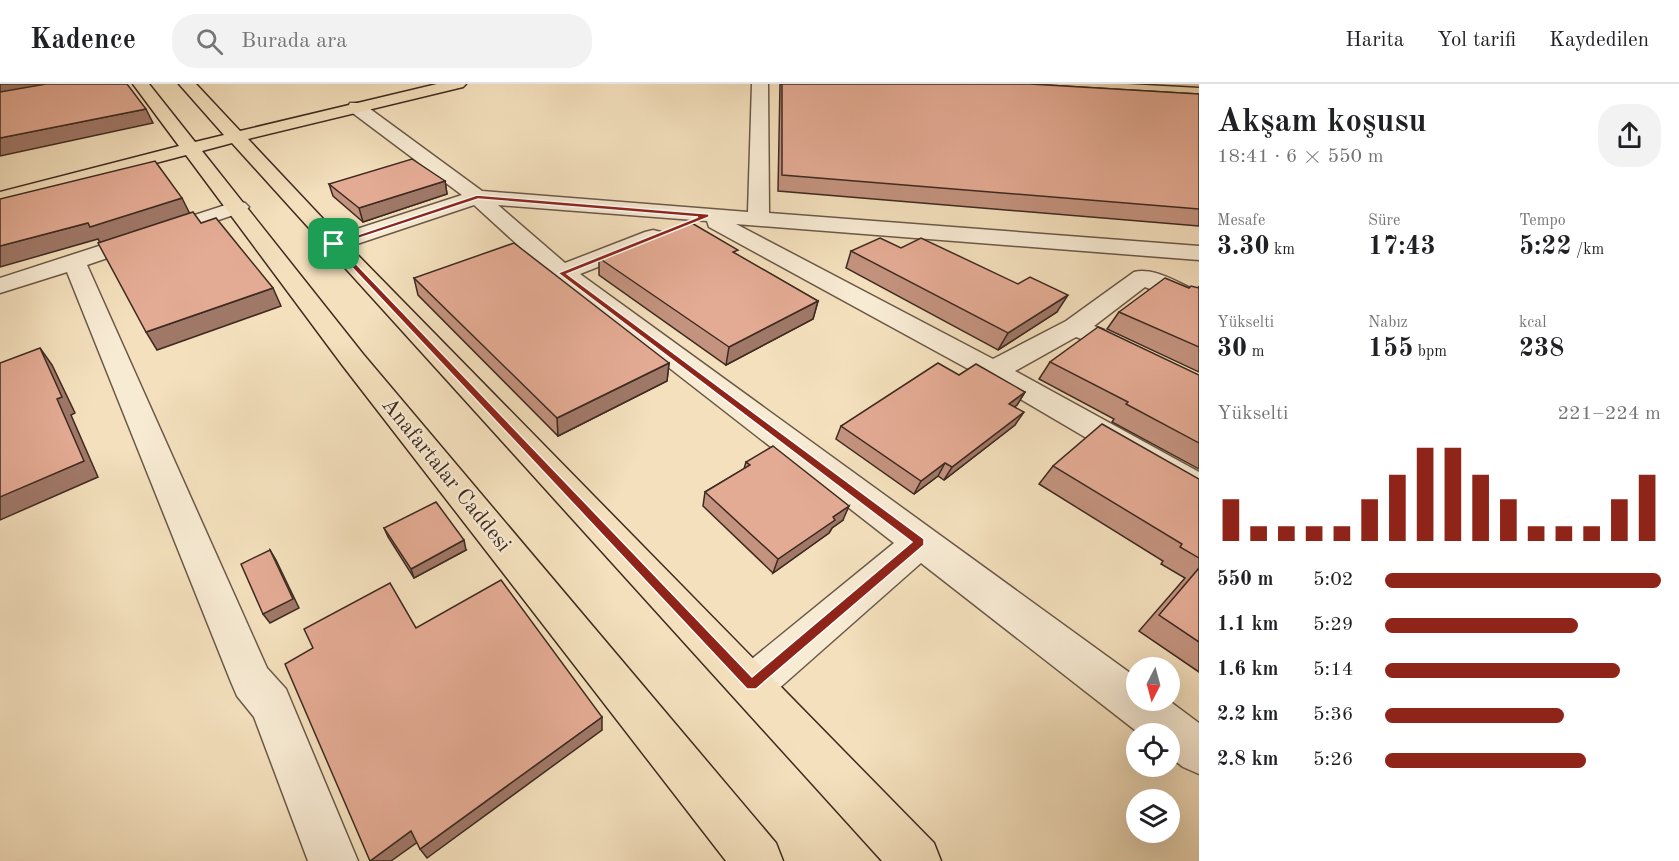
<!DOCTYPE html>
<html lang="tr">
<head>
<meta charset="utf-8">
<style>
  body { margin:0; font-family:"Old Standard TT",serif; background:#f2f2f2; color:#202124; height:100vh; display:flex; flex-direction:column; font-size:22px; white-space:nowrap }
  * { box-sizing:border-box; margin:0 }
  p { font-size:20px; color:#757577 }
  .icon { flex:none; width:33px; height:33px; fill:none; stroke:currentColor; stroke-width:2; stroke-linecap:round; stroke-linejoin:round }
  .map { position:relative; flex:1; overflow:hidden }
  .sheet { display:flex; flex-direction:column; background:#fff; width:480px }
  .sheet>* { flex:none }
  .needle { width:39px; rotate:186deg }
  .buttons { position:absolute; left:1126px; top:573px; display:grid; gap:12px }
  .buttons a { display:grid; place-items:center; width:54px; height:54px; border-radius:50%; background:#fff; box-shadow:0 6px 24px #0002; font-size:30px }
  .pin { position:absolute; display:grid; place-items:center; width:51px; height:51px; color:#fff; margin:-26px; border-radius:12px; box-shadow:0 3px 9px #0006 }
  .round { display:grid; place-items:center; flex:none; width:63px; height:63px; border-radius:24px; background:#f2f2f2 }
  .summary { display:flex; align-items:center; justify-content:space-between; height:102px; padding:0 18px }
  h1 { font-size:33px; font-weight:800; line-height:45px }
  .figures { display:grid; grid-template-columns:repeat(3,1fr); gap:9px; height:102px; padding:6px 18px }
  .figures div { display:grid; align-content:center }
  .figures b { font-size:26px; font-weight:800 }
  .figures small { font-size:16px; font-weight:400 }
  .figures p { font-size:16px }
  .chart { height:168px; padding:12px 18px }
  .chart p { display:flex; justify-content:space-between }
  .chart svg { width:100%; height:108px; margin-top:6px; stroke:#8f2418; stroke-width:6 }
  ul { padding:0 18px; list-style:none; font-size:20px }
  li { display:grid; grid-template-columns:96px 72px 1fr; align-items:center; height:45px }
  li i { height:15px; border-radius:8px; background:#8f2418 }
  header { display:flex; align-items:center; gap:36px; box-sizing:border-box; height:84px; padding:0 30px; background:#fff; border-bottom:2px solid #e0e0e0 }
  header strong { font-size:28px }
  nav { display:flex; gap:33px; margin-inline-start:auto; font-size:21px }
  .search { width:420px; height:54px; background:#f2f2f2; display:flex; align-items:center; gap:15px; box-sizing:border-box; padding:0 21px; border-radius:24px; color:#757577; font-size:22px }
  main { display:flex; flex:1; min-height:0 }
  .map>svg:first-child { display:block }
</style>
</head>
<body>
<header>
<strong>Kadence</strong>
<div class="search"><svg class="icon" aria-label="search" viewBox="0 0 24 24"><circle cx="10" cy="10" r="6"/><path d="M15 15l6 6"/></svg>Burada ara</div>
<nav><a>Harita</a><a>Yol tarifi</a><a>Kaydedilen</a></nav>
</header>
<main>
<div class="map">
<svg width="1199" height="777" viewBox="0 0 1199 777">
  <rect width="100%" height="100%" fill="#f4e0bd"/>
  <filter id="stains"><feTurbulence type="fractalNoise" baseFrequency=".00333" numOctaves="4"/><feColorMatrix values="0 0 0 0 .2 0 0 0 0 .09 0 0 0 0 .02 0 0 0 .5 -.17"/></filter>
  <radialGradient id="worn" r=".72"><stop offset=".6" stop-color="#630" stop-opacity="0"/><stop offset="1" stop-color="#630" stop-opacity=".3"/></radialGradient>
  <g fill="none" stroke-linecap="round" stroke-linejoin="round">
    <defs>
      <g id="minor">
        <path d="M752,0H768L769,129L1199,162V176L736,140L993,275L1066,237L1134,188C1155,183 1180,200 1199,208V225L1145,203L1094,242L1104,246L1108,252L1104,258L1095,260L1076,253L1015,287L1199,388V417L1187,413L983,293L709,143L707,137L498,121L565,179L645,148L653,146L661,148L664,153L661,158L580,190L1137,594V616H1168L1199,639V690L1183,683L1170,673V650H1140L921,479L767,615L752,621L737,615L731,601L737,587L894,459L554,194L474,121L342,165L334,167L326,165L323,160L326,155L462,111L350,27L348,23L350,19H362L482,107L748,128Z"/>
        <path d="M238,117L245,119L249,123L245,127L87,181L267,584L286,605L358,777H308L254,633L237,612L231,598L67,188L0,209V194Z"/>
      </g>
      <g id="major">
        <path d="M133,0H149L195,58L224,51L179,0H196L240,47L437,0H466L463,3L248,55L342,155L934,759L941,777H882L232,59L202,67L363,270L776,759L783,777H726L343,282L186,71L0,120V108L179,62Z"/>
        <path d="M1040,0H1127L1199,4V14L1048,5Z"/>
      </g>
    </defs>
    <use href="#minor" stroke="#6b5848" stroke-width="3"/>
    <use href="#major" stroke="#3d2a21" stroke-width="3"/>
    <use href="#minor" fill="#f8ebd4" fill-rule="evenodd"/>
    <use href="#major" fill="#f4e0bd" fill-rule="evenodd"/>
  </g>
  <g fill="#c4937f" stroke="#3d2a21" stroke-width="1.5">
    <path d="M780,0H1030L1199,10V142L778,107Z"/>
    <path d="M445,97L447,110L363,138L333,112L329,100Z"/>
    <path d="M901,164L1057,228L998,266L846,184L851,167Z"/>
    <path d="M737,171L818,217L813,235L726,281L599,191V174Z"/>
    <path d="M414,194L669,279L667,297L558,352L418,211Z"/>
    <path d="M1199,202V288L1107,245L1119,228L1189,204H1198Z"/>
    <path d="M1050,278L1199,291V385L1112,338L1114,335L1039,295Z"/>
    <path d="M959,291L1025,308L1017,321L1014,323L1015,341L944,396L938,392L914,410L836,355L841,342Z"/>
    <path d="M746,378L843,436L832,444L829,449L773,489L703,422L705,408L744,385Z"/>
    <path d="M1053,382L1199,395V588L1139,547L1185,494L1161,480L1163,477L1039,400Z"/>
    <path d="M384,444L466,466L414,494L388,453Z"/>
  </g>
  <g fill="#a07868" stroke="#3d2a21" stroke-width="1.5">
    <path d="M0,0H52L0,10Z"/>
    <path d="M146,25L153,39L0,72V54Z"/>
    <path d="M445,97L447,110L363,138L359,124Z"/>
    <path d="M182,114L190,130L100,159L98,155L0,183V162Z"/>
    <path d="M273,204L281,222L157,266L146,248Z"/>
    <path d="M1068,211L1057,228L998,266L1008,249Z"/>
    <path d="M818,217L813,235L726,281L729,263Z"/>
    <path d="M40,264L52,281L75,329L71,331L98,393L0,436V413L57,315Z"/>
    <path d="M669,279L667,297L558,352L557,334Z"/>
    <path d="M1025,308L1017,321L1000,333L1009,320Z"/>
    <path d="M1024,328L1015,341L944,396L952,383Z"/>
    <path d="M945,379L938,392L914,410L921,397Z"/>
    <path d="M849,422L843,436L832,444L829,449L773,489L778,475L833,433Z"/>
    <path d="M464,456L466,466L414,494L411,485Z"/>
    <path d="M270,466L276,476L299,524L270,539L263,530Z"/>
    <path d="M602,633V646L427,774L420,765Z"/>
    <path d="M411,747L419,757L391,777H370Z"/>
  </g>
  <g fill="#e4ab94" stroke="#3d2a21" stroke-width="1.5">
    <path d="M46,0H127L146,25L0,54V8Z"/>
    <path d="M782,0H1030L1199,10V125L782,91Z"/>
    <path d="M412,75L445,97L359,124L329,100Z"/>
    <path d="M155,77L182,114L90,143L88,139L0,162V115Z"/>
    <path d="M193,128L201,139L216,134L273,204L146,248L98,159Z"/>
    <path d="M690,138L738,166L733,168L818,217L729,263L599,174Z"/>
    <path d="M880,154L901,164L921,154L1018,200L1030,193L1068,211L1008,249L851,167Z"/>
    <path d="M514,159L669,279L557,334L414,194Z"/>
    <path d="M1165,194L1189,204L1191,202L1199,204V263L1119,228Z"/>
    <path d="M1098,243L1199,291V359L1126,320L1128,318L1050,278Z"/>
    <path d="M40,264L62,313L57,315L84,377L0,413V279Z"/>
    <path d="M938,279L959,291L976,280L1025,308L1009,320L1024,328L952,383L945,379L921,397L841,342Z"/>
    <path d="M1102,340L1199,395V474L1180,463L1182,460L1053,382Z"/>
    <path d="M773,362L849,422L833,433L835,436L778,475L705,408L750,381L746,378Z"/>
    <path d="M436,418L464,456L411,485L384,444Z"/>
    <path d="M270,466L293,515L263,530L241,480Z"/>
    <path d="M1199,484V558L1159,531Z"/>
    <path d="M501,496L602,633L420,765L411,747L370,777L285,580L313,564L304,545L390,499L416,544Z"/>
  </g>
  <path fill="#8f2418" stroke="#fff" stroke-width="1.5" fill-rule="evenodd" d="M477,111L709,130V133L567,190L924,455V461L756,605H747L330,160ZM478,115L698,133L558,189L912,458L752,593L338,161Z"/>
  <g text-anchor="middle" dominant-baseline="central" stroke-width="4.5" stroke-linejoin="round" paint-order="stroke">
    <g font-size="22" fill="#3d2a21" stroke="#f8ebd4">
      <text transform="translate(446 391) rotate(51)">Anafartalar Caddesi</text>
    </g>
  </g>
  <rect width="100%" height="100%" filter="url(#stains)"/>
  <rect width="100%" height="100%" fill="url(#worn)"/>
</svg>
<div class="buttons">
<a><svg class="needle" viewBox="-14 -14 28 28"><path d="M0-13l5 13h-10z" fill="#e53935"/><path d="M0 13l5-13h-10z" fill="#757577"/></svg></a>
<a><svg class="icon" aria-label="locate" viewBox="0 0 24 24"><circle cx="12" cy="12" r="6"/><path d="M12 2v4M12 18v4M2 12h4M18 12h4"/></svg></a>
<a><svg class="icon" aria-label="layers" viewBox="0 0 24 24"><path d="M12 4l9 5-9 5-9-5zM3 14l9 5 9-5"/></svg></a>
</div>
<div class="pin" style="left:334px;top:160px;background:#1e9e55"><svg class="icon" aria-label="arrive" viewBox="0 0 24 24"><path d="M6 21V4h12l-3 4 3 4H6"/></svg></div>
</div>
<section class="sheet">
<div class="summary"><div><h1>Akşam koşusu</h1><p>18:41 · 6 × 550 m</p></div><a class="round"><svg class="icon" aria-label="share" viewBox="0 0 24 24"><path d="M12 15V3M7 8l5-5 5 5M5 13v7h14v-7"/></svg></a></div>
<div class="figures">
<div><p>Mesafe</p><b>3.30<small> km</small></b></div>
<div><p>Süre</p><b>17:43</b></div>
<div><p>Tempo</p><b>5:22<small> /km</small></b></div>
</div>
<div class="figures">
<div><p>Yükselti</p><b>30<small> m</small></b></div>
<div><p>Nabız</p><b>155<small> bpm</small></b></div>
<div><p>kcal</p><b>238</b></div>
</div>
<div class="chart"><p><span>Yükselti</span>221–224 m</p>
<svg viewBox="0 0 160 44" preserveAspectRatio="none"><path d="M5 44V27M15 44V38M25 44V38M35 44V38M45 44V38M55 44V27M65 44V17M75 44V6M85 44V6M95 44V17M105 44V27M115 44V38M125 44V38M135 44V38M145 44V27M155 44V17"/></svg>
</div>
<ul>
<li><b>550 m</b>5:02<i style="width:100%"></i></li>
<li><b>1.1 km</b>5:29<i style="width:70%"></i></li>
<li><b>1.6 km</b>5:14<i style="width:85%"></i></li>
<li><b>2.2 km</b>5:36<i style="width:65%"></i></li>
<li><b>2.8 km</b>5:26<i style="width:73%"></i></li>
</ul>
</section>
</main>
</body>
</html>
